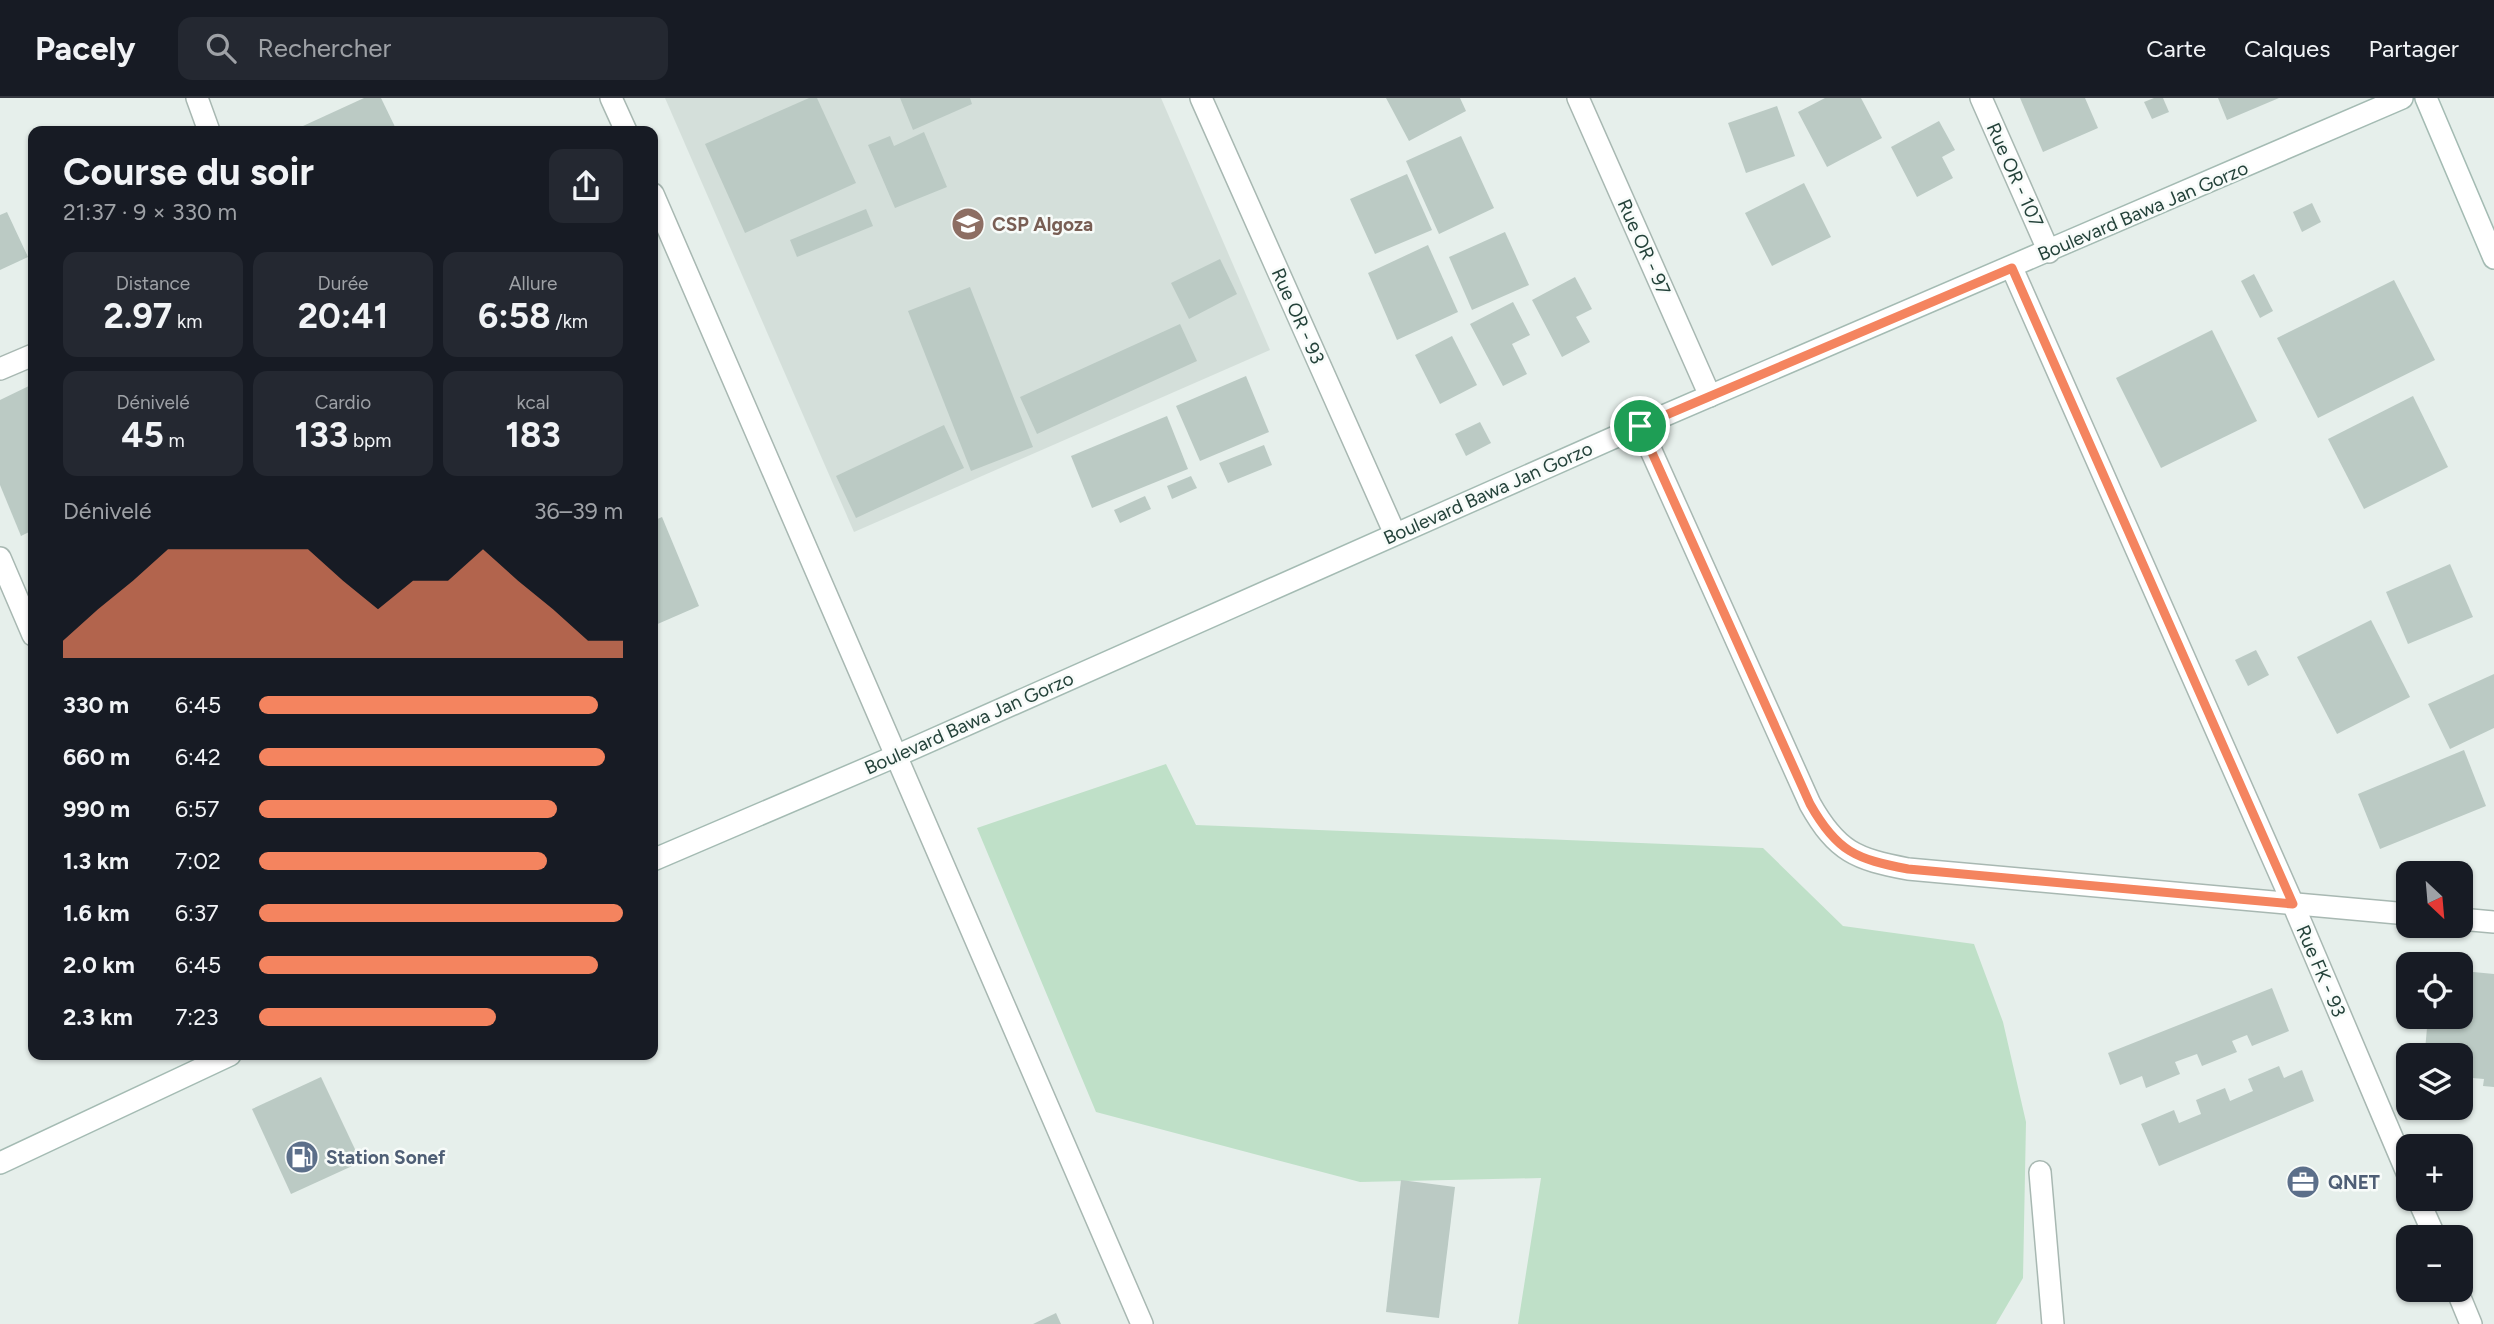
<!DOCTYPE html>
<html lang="fr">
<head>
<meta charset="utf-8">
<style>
  body { margin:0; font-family:Figtree,sans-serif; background:#242831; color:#f1f3f6; height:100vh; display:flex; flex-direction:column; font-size:26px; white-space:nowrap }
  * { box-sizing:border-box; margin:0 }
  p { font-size:23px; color:#9ea1a6 }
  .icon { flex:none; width:38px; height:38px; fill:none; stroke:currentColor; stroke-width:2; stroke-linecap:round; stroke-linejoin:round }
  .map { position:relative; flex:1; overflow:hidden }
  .details { position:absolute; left:28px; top:28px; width:630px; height:934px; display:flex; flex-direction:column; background:#171b24; border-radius:14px; box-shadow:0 2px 5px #0004 }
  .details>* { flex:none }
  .needle { width:46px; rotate:154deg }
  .controls { position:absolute; left:2396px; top:763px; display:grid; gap:14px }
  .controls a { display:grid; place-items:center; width:77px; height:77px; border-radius:14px; background:#171b24; box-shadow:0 2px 5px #0004; font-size:35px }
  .pin { position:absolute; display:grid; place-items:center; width:60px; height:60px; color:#fff; margin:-30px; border:4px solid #fff; border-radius:50%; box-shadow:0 2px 7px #0007 }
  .round { display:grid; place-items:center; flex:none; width:74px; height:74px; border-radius:14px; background:#242831 }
  .headline { display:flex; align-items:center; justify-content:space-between; height:119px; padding:0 35px }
  h1 { font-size:38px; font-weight:700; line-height:52px }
  .figures { display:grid; grid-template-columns:repeat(3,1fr); gap:10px; height:119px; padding:7px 35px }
  .figures div { display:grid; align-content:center; border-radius:14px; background:#242831; text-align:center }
  .figures b { font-size:35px; font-weight:700 }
  .figures small { font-size:19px; font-weight:400 }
  .figures p { font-size:19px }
  .chart { height:196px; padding:14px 35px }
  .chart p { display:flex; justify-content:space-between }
  .chart svg { width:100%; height:126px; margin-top:7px; fill:#f4845f; opacity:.7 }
  ul { padding:0 35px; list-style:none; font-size:23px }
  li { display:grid; grid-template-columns:112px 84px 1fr; align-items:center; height:52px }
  li i { height:18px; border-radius:9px; background:#f4845f }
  header { display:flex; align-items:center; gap:42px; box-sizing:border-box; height:98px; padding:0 35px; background:#171b24; border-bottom:2px solid #363941 }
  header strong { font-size:33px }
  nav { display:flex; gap:38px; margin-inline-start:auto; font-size:24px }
  .search { width:490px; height:63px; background:#242831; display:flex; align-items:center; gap:18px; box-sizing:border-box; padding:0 24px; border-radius:14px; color:#9ea1a6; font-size:26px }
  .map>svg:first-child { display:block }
</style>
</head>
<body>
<header>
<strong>Pacely</strong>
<div class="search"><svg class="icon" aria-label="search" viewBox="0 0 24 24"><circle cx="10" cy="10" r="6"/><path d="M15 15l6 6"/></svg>Rechercher</div>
<nav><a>Carte</a><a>Calques</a><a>Partager</a></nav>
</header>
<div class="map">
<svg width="2494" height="1226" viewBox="0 0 2494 1226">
  <rect width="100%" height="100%" fill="#e6efeb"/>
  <path fill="#d4dfda" d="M665,0H1161L1270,252L854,434Z"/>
  <path fill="#bfe0c8" d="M1166,666L1196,727L1763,750L1843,828L1974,846L2003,924L2026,1024L2023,1180L1996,1226H1518L1541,1080L1360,1084L1096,1014L977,730Z"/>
  <g fill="#bbcac4">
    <path d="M364,0H381L397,33H306L303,28Z"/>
    <path d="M809,0H817L856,85L745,135L705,46Z"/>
    <path d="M900,0H970L972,6L913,32Z"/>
    <path d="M1386,0H1460L1466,13L1409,43Z"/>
    <path d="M1825,0H1861L1882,40L1827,69L1798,14Z"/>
    <path d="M2020,0H2085L2098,30L2043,54Z"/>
    <path d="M2154,0H2163L2169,14L2152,21L2144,4Z"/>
    <path d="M2218,0H2279L2227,22Z"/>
    <path d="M1777,8L1795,58L1746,75L1728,25Z"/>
    <path d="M1939,23L1955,52L1942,59L1953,80L1917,99L1891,49Z"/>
    <path d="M924,34L947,89L895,110L868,47L890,38L894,48Z"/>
    <path d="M1461,38L1494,110L1439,136L1406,63Z"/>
    <path d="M1407,76L1432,132L1375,156L1350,101Z"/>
    <path d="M1804,85L1831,139L1772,168L1745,115Z"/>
    <path d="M2312,105L2321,124L2302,134L2293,114Z"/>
    <path d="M866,111L873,128L797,159L790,142Z"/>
    <path d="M7,114L28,159L0,172V117Z"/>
    <path d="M1505,134L1529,187L1472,212L1449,159Z"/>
    <path d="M1428,147L1458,214L1397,242L1368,175Z"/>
    <path d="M1220,161L1237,196L1189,221L1171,185Z"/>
    <path d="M2254,176L2273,213L2260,220L2241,183Z"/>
    <path d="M1575,179L1592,211L1576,219L1590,244L1562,259L1532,202Z"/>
    <path d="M2394,182L2435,262L2318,320L2277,240Z"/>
    <path d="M970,189L1033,349L971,373L908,213Z"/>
    <path d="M1513,204L1530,237L1512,246L1527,276L1503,288L1470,226Z"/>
    <path d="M1180,226L1197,263L1037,336L1020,299Z"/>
    <path d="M2212,232L2257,323L2161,370L2116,280Z"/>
    <path d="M1452,238L1477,287L1440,306L1415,257Z"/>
    <path d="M1246,278L1269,334L1200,363L1176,308Z"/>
    <path d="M33,286V432L21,438L0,387V302Z"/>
    <path d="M2413,298L2448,369L2364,411L2328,341Z"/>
    <path d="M1167,318L1188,371L1092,410L1071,358Z"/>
    <path d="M1480,324L1491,345L1466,358L1455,336Z"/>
    <path d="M944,327L964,370L856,420L836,378Z"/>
    <path d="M1264,347L1272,367L1228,385L1219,365Z"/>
    <path d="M1191,378L1197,390L1172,401L1167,388Z"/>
    <path d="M1145,398L1151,411L1120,425L1114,412Z"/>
    <path d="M662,419L699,508L653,528V423Z"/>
    <path d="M2450,466L2473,519L2408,546L2386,494Z"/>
    <path d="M2371,522L2410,599L2337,636L2297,559Z"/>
    <path d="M2256,552L2269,577L2248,588L2235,562Z"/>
    <path d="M2494,576V630L2450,651L2428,606Z"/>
    <path d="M2464,652L2486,708L2380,751L2358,696Z"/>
    <path d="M2463,873L2494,876V989L2483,988L2484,981L2460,979V957H2445V954L2425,952L2428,919H2460V881Z"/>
    <path d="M2272,890L2289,933L2252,948L2247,937L2232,943L2237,954L2202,968L2197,956L2175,964L2180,976L2146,990L2142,978L2120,987L2108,955Z"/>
    <path d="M2279,968L2284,980L2302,972L2314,1003L2159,1068L2141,1026L2174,1012L2179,1025L2201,1016L2196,1002L2225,990L2230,1003L2253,993L2248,981Z"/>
    <path d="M321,979L361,1064L291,1096L252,1011Z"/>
    <path d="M1401,1082L1455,1089L1439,1220L1386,1214Z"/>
    <path d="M1056,1215L1061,1226H1033Z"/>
  </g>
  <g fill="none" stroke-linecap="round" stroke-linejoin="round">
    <defs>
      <g id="street">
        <path d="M197,0L209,33"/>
        <path d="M611,0L626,33"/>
        <path d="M1201,0L1395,436"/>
        <path d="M1578,0L1710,298"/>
        <path d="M1981,0L2049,154"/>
        <path d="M653,96L1142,1226"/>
        <path d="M2012,170L2293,806L2408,1077"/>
        <path d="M0,271L33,257"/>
        <path d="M1640,328L1810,706C1837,754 1856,761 1908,771L2408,816"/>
        <path d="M0,460L33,537"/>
        <path d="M2460,821L2494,824"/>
        <path d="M2040,1074L2053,1226"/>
        <path d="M2418,1101L2435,1139"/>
        <path d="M2457,1192L2471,1226"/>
      </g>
      <g id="secondary">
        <path d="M2426,0L2494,160"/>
        <path d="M653,762L896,658L1640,328L2402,0"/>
        <path d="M0,1065L230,957"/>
      </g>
    </defs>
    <use href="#street" stroke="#a8b8b2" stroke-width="24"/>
    <use href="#secondary" stroke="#a4bbb3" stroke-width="24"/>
    <use href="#street" stroke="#fff" stroke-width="21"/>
    <use href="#secondary" stroke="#fff" stroke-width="21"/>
  </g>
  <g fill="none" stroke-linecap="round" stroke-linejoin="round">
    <defs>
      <path id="route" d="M2012,170L2293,806L1908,771C1856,761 1837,754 1810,706L1640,328Z"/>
    </defs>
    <use href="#route" stroke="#fff" stroke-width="14"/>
    <use href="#route" stroke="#f4845f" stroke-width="9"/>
  </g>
  <defs>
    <symbol id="school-disc" viewBox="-11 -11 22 22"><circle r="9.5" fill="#8d6e63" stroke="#f7fbf9"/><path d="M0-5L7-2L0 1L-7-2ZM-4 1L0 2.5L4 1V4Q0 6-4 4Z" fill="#fff"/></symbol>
    <symbol id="fuel-disc" viewBox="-11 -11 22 22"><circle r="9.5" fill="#5c6f8a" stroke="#f7fbf9"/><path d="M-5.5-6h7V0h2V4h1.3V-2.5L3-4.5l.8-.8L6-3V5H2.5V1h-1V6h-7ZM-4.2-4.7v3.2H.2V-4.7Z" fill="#fff"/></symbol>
    <symbol id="office-disc" viewBox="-11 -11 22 22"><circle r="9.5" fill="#5c6f8a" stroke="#f7fbf9"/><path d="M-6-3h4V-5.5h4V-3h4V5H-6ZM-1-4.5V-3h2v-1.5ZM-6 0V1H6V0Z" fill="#fff"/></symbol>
  </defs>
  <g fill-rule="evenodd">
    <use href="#school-disc" x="949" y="107" width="38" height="38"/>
    <use href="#fuel-disc" x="283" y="1040" width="38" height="38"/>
    <use href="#office-disc" x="2284" y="1065" width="38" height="38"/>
  </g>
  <g text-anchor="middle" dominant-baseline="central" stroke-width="5" stroke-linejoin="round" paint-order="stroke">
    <g font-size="19" fill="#24423a" stroke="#f7fbf9">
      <text transform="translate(2015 77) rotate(66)">Rue OR - 107</text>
      <text transform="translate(2143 113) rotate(-23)">Boulevard Bawa Jan Gorzo</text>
      <text transform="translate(1644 149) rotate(66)">Rue OR - 97</text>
      <text transform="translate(1298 218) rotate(66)">Rue OR - 93</text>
      <text transform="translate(1488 395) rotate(-24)">Boulevard Bawa Jan Gorzo</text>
      <text transform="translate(969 625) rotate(-24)">Boulevard Bawa Jan Gorzo</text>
      <text transform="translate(2321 873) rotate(67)">Rue FK - 93</text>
    </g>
    <g font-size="19" font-weight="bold" fill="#785e54" stroke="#f7fbf9" text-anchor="start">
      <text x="992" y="126">CSP Algoza</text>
    </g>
    <g font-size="19" font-weight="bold" fill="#4e5e75" stroke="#f7fbf9" text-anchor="start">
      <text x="326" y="1059">Station Sonef</text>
      <text x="2328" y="1084">QNET</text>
    </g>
  </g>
</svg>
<div class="controls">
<a><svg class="needle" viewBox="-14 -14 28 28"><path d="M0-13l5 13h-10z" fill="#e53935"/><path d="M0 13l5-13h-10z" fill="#9ea1a6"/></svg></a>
<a><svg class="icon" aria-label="locate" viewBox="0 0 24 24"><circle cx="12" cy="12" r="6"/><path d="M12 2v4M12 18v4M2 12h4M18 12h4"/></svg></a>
<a><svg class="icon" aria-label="layers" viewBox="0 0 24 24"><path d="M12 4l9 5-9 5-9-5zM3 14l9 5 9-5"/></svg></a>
<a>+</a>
<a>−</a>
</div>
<div class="pin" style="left:1640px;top:328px;background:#1e9e55"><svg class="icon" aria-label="arrive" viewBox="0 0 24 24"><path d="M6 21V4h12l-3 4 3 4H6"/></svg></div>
<section class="details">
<div class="headline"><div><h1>Course du soir</h1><p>21:37 · 9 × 330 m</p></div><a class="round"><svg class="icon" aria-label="share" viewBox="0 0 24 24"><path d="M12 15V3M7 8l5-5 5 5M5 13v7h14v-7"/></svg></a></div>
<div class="figures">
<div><p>Distance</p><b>2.97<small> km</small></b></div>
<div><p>Durée</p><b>20:41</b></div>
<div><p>Allure</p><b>6:58<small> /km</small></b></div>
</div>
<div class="figures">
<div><p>Dénivelé</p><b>45<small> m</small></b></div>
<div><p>Cardio</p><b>133<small> bpm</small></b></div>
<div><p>kcal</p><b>183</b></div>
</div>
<div class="chart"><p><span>Dénivelé</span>36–39 m</p>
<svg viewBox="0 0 160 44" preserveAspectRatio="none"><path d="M0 44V38L10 27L20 17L30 6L40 6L50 6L60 6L70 6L80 17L90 27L100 17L110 17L120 6L130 17L140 27L150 38L160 38V44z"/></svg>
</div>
<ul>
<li><b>330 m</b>6:45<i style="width:93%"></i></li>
<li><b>660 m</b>6:42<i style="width:95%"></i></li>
<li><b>990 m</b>6:57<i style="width:82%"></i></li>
<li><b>1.3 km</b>7:02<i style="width:79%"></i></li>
<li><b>1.6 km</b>6:37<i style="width:100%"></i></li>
<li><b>2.0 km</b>6:45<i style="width:93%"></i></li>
<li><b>2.3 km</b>7:23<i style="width:65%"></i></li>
</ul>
</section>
</div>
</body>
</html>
